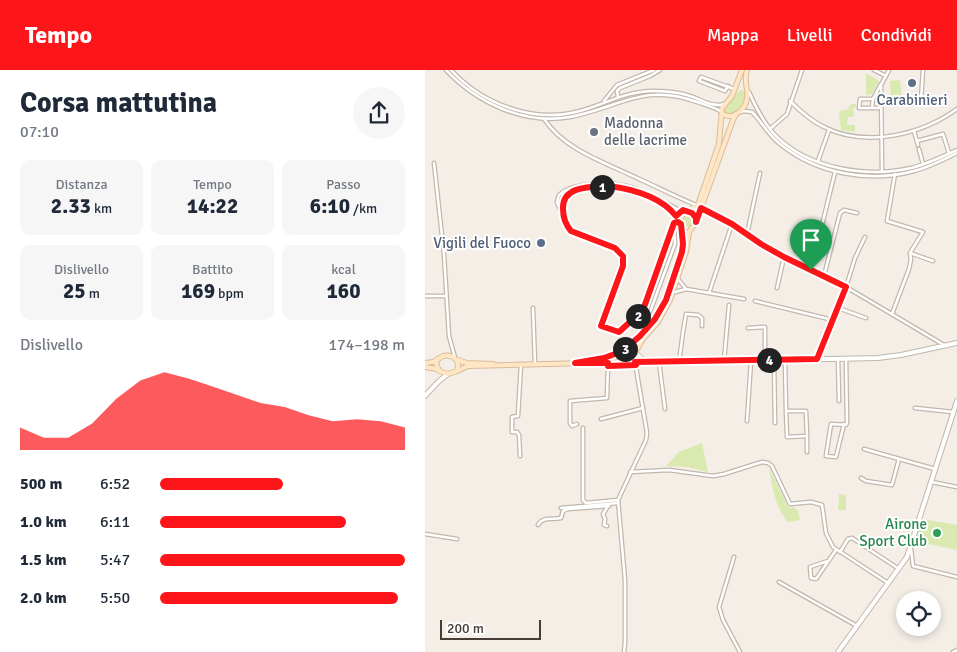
<!DOCTYPE html>
<html lang="it">
<head>
<meta charset="utf-8">
<style>
  body { margin:0; font-family:Signika,sans-serif; background:#f6f6f7; color:#1f2937; height:100vh; display:flex; flex-direction:column; font-size:19px; white-space:nowrap }
  * { box-sizing:border-box; margin:0 }
  p { font-size:16px; color:#747a83 }
  .icon { flex:none; width:28px; height:28px; fill:none; stroke:currentColor; stroke-width:2; stroke-linecap:round; stroke-linejoin:round }
  .map { position:relative; flex:1; overflow:hidden }
  .sheet { display:flex; flex-direction:column; background:#fff; width:425px }
  .sheet>* { flex:none }
  .tools { position:absolute; left:471px; top:521px; display:grid; gap:10px }
  .tools a { display:grid; place-items:center; width:45px; height:45px; border-radius:50%; background:#fff; box-shadow:0 2px 8px #0003; font-size:25px }
  .scale { position:absolute; left:15px; bottom:12px; width:101px; box-sizing:border-box; padding-left:5px; border:2px solid #473d36; border-top:0; font-size:14px; line-height:18px; white-space:nowrap; color:#473d36; -webkit-text-stroke:4px #fff; paint-order:stroke }
  .pin { position:absolute; display:grid; place-items:center; width:42px; height:42px; color:#fff; margin:-51px -21px; border-radius:50% 50% 50% 0; rotate:-45deg; box-shadow:0 0 5px #0007 }
  .pin .icon { rotate:45deg }
  .km { position:absolute; width:25px; height:25px; margin:-12px; border-radius:50%; background:#222; color:#fff; font-size:14px; line-height:25px; text-align:center }
  .round { display:grid; place-items:center; flex:none; width:52px; height:52px; border-radius:26px; background:#f6f6f7 }
  .overview { display:flex; align-items:center; justify-content:space-between; height:85px; padding:0 20px }
  h1 { font-size:28px; font-weight:800; line-height:38px }
  .stats { display:grid; grid-template-columns:repeat(3,1fr); gap:8px; height:85px; padding:5px 20px }
  .stats div { display:grid; align-content:center; border-radius:10px; background:#f6f6f7; text-align:center }
  .stats b { font-size:21px; font-weight:800 }
  .stats small { font-size:14px; font-weight:400 }
  .stats p { font-size:14px }
  .chart { height:140px; padding:10px 20px }
  .chart p { display:flex; justify-content:space-between }
  .chart svg { width:100%; height:90px; margin-top:5px; fill:#fd151a; opacity:.7 }
  ul { padding:0 20px; list-style:none; font-size:16px }
  li { display:grid; grid-template-columns:80px 60px 1fr; align-items:center; height:38px }
  li i { height:12px; border-radius:6px; background:#fd151a }
  header { display:flex; align-items:center; gap:30px; box-sizing:border-box; height:70px; padding:0 25px; background:#fd151a; color:#fff }
  header strong { font-size:24px }
  nav { display:flex; gap:28px; margin-inline-start:auto; font-size:18px }
  main { display:flex; flex:1; min-height:0 }
  .map>svg:first-child { display:block }
</style>
</head>
<body>
<header>
<strong>Tempo</strong>
<nav><a>Mappa</a><a>Livelli</a><a>Condividi</a></nav>
</header>
<main>
<section class="sheet">
<div class="overview"><div><h1>Corsa mattutina</h1><p>07:10</p></div><a class="round"><svg class="icon" aria-label="share" viewBox="0 0 24 24"><path d="M12 15V3M7 8l5-5 5 5M5 13v7h14v-7"/></svg></a></div>
<div class="stats">
<div><p>Distanza</p><b>2.33<small> km</small></b></div>
<div><p>Tempo</p><b>14:22</b></div>
<div><p>Passo</p><b>6:10<small> /km</small></b></div>
</div>
<div class="stats">
<div><p>Dislivello</p><b>25<small> m</small></b></div>
<div><p>Battito</p><b>169<small> bpm</small></b></div>
<div><p>kcal</p><b>160</b></div>
</div>
<div class="chart"><p><span>Dislivello</span>174–198 m</p>
<svg viewBox="0 0 160 44" preserveAspectRatio="none"><path d="M0 44V33L10 38L20 38L30 31L40 19L50 10L60 6L70 9L80 13L90 17L100 21L110 23L120 27L130 30L140 29L150 30L160 33V44z"/></svg>
</div>
<ul>
<li><b>500 m</b>6:52<i style="width:50%"></i></li>
<li><b>1.0 km</b>6:11<i style="width:76%"></i></li>
<li><b>1.5 km</b>5:47<i style="width:100%"></i></li>
<li><b>2.0 km</b>5:50<i style="width:97%"></i></li>
</ul>
</section>
<div class="map">
<svg width="532" height="582" viewBox="0 0 532 582">
  <rect width="100%" height="100%" fill="#f4eee7"/>
  <g fill="#d9e9af">
    <path d="M441,3L454,11L447,24L441,25Z"/>
    <path d="M475,10L477,31L466,32L465,11Z"/>
    <path d="M315,20H318L321,25L316,36L306,45L299,43V38Z"/>
    <path d="M426,34H431V37L428,39L429,47H423L422,55H430V62L416,60L414,44L416,40H422Z"/>
    <circle cx="263" cy="151" r="5.5"/>
    <path d="M277,373L283,402L262,397L241,396L254,382Z"/>
    <path d="M344,398L364,438L369,437L371,440L373,439L375,450L363,452C350,437 347,416 344,398Z"/>
    <path d="M414,424L421,425V440H413Z"/>
    <path d="M497,449L532,455V480L490,471L495,455L497,454Z"/>
  </g>
  <g fill="none" stroke-linecap="round" stroke-linejoin="round">
    <defs>
      <g id="minor">
        <path d="M21,0C52,33 99,55 145,47C194,38 218,12 272,32C280,35 289,37 297,42"/>
        <path d="M26,0C57,34 109,54 155,41C180,34 202,21 228,21C240,21 251,22 262,25C274,28 286,38 299,34"/>
        <path d="M449,0L461,6"/>
        <path d="M303,16L300,21L274,11L276,7L309,19"/>
        <path d="M324,22C331,38 339,54 352,67C385,99 442,108 486,98C502,94 517,87 532,80"/>
        <path d="M193,27L192,21L195,18L225,6L235,0"/>
        <path d="M448,29H435L434,38H456"/>
        <path d="M496,30L498,0"/>
        <path d="M179,31L192,15L229,0"/>
        <path d="M365,31C375,41 386,51 399,57C441,78 496,65 532,39"/>
        <path d="M447,38L448,29L456,14"/>
        <path d="M315,42L319,41L327,42C337,52 343,65 355,74C392,104 444,113 489,101C504,97 518,90 532,83"/>
        <path d="M119,49C140,80 179,92 212,108C232,117 251,127 271,135"/>
        <path d="M345,59L362,44L377,0"/>
        <path d="M489,61L493,75"/>
        <path d="M492,71L518,64L524,83"/>
        <path d="M494,79L498,94"/>
        <path d="M393,91L404,60"/>
        <path d="M9,93L19,184L24,266L30,288"/>
        <path d="M457,101L456,15L464,0"/>
        <path d="M276,138L307,154L336,174L359,187L421,217L519,275"/>
        <path d="M258,140L251,146L218,240L194,262L176,256L198,196V186L190,178L146,161L133,135L132,132L134,125C141,118 150,117 159,115C196,108 221,121 252,139L263,142"/>
        <path d="M138,144C138,139 137,134 139,129C143,121 151,120 159,118C188,112 232,121 251,146"/>
        <path d="M322,164L335,103"/>
        <path d="M485,183L508,191"/>
        <path d="M386,200L410,102"/>
        <path d="M397,207L400,202L415,143L419,140L432,143"/>
        <path d="M253,209L261,219"/>
        <path d="M352,218L359,187"/>
        <path d="M247,223L261,219L319,229"/>
        <path d="M284,223L307,154"/>
        <path d="M0,226H21"/>
        <path d="M330,231L408,250"/>
        <path d="M108,238L110,294"/>
        <path d="M413,238L441,248"/>
        <path d="M218,240L225,242L250,174L249,155"/>
        <path d="M467,244L484,199L486,189L485,183L498,162L462,151L470,104"/>
        <path d="M323,258L340,257V290"/>
        <path d="M392,289L421,217L430,188L440,167"/>
        <path d="M413,289L414,331"/>
        <path d="M349,290L350,353"/>
        <path d="M360,290L361,341H381L382,366L362,367L361,341"/>
        <path d="M299,291L304,235"/>
        <path d="M234,292L240,339"/>
        <path d="M254,292L258,262L261,244L273,245L277,248V256"/>
        <path d="M183,296L211,295"/>
        <path d="M490,338L528,342"/>
        <path d="M176,349L218,338"/>
        <path d="M322,351L326,291"/>
        <path d="M152,354L147,356L145,353V331L182,328L183,293"/>
        <path d="M419,354L411,387L401,386L406,354L421,355L422,353L421,289"/>
        <path d="M158,358V430L161,433L193,430"/>
        <path d="M382,366V382"/>
        <path d="M439,379L510,399"/>
        <path d="M95,386L94,365L92,362H87V347L93,346L96,294"/>
        <path d="M205,402L244,400L288,406L299,404L337,392L343,393L347,396L365,434L386,432L397,435L401,463L408,477L463,513"/>
        <path d="M436,408L441,411L467,415L474,389"/>
        <path d="M507,412L532,417"/>
        <path d="M136,438L193,433"/>
        <path d="M113,455C118,446 127,450 136,448L138,441L143,439L184,436"/>
        <path d="M182,456L179,455L180,449L178,444L183,436"/>
        <path d="M0,464L32,469"/>
        <path d="M486,479L488,496L532,507"/>
        <path d="M415,482L423,469L427,468L471,497"/>
        <path d="M309,487L294,537L298,550L315,582"/>
        <path d="M403,491L385,497L386,508L391,509L411,480"/>
        <path d="M354,512L432,556"/>
        <path d="M199,582L200,573V510L193,430L221,370L222,363L210,292"/>
        <path d="M528,582L532,580"/>
      </g>
      <g id="tertiary">
        <path d="M211,283L217,289L223,291"/>
        <path d="M204,291L260,292L453,288L476,285L532,273"/>
        <path d="M0,326L14,311L23,304"/>
        <path d="M413,582L482,487L532,331"/>
      </g>
      <g id="secondary">
        <path d="M297,43C307,52 321,39 322,28C324,18 318,13 322,0"/>
        <path d="M203,277L210,278L211,285L207,290L202,292L198,290L197,282L215,266L230,249L241,230L258,178L256,148L258,144L273,135L294,74L297,38L307,26L317,0"/>
        <path d="M211,281L218,269L233,252L245,230L261,182L264,162L271,152L308,50L311,44"/>
        <path d="M18,286C27,284 36,290 32,301L23,304L14,301L11,293L13,289Z"/>
        <path d="M33,290L42,293L68,294"/>
        <path d="M165,291L179,288L198,281"/>
        <path d="M0,293L8,292L13,289"/>
        <path d="M0,297L12,299"/>
        <path d="M32,301L43,296L200,292"/>
      </g>
    </defs>
    <use href="#minor" stroke="#c2b7ac" stroke-width="5"/>
    <use href="#tertiary" stroke="#c2b7ac" stroke-width="6"/>
    <use href="#secondary" stroke="#d8bc98" stroke-width="6"/>
    <use href="#minor" stroke="#fff" stroke-width="2.5"/>
    <use href="#tertiary" stroke="#fff" stroke-width="4"/>
    <use href="#secondary" stroke="#ffe7c6" stroke-width="4"/>
  </g>
  <g fill="none" stroke-linecap="round" stroke-linejoin="round">
    <defs>
      <path id="route" d="M184,116C207,119 236,127 251,146L258,140L267,143L271,148V152L276,138L307,154L336,174L359,187L421,217L392,289L210,292L211,295L183,296V293H150L179,288L198,281L215,266L230,249L241,230L257,182L258,174L256,154L253,152L249,153L218,240L194,262L176,256L198,196V186L190,178L146,161C141,155 138,147 138,139C137,115 167,117 184,116Z"/>
    </defs>
    <use href="#route" stroke="#fff" stroke-width="10"/>
    <use href="#route" stroke="#fd151a" stroke-width="6"/>
  </g>
  <g fill="#5c6f8a" stroke="#fff" stroke-width="2">
    <circle cx="487" cy="13" r="5"/>
    <circle cx="116" cy="173" r="5"/>
  </g>
  <circle fill="#6b7280" stroke="#fff" stroke-width="2" cx="169" cy="62" r="5"/>
  <circle fill="#2e9e5b" stroke="#fff" stroke-width="2" cx="512" cy="463" r="5"/>
  <g text-anchor="middle" dominant-baseline="central" stroke-width="4" stroke-linejoin="round" paint-order="stroke">
    <g font-size="15" fill="#4e5e75" stroke="#fff">
      <text x="487" y="30">Carabinieri</text>
      <text x="106" y="173" text-anchor="end">Vigili del Fuoco</text>
    </g>
    <g font-size="15" fill="#5b616d" stroke="#fff" text-anchor="start">
      <text x="179" y="53">Madonna<tspan x="179" dy="17">delle lacrime</tspan></text>
    </g>
    <g font-size="15" fill="#27864d" stroke="#fff" text-anchor="end">
      <text x="502" y="454">Airone<tspan x="502" dy="17">Sport Club</tspan></text>
    </g>
  </g>
</svg>
<div class="tools">
<a><svg class="icon" aria-label="locate" viewBox="0 0 24 24"><circle cx="12" cy="12" r="6"/><path d="M12 2v4M12 18v4M2 12h4M18 12h4"/></svg></a>
</div>
<div class="scale">200 m</div>
<div class="pin" style="left:386px;top:200px;background:#1e9e55"><svg class="icon" aria-label="arrive" viewBox="0 0 24 24"><path d="M6 21V4h12l-3 4 3 4H6"/></svg></div>
<b class="km" style="left:177px;top:117px">1</b>
<b class="km" style="left:213px;top:246px">2</b>
<b class="km" style="left:200px;top:279px">3</b>
<b class="km" style="left:344px;top:290px">4</b>
</div>
</main>
</body>
</html>
